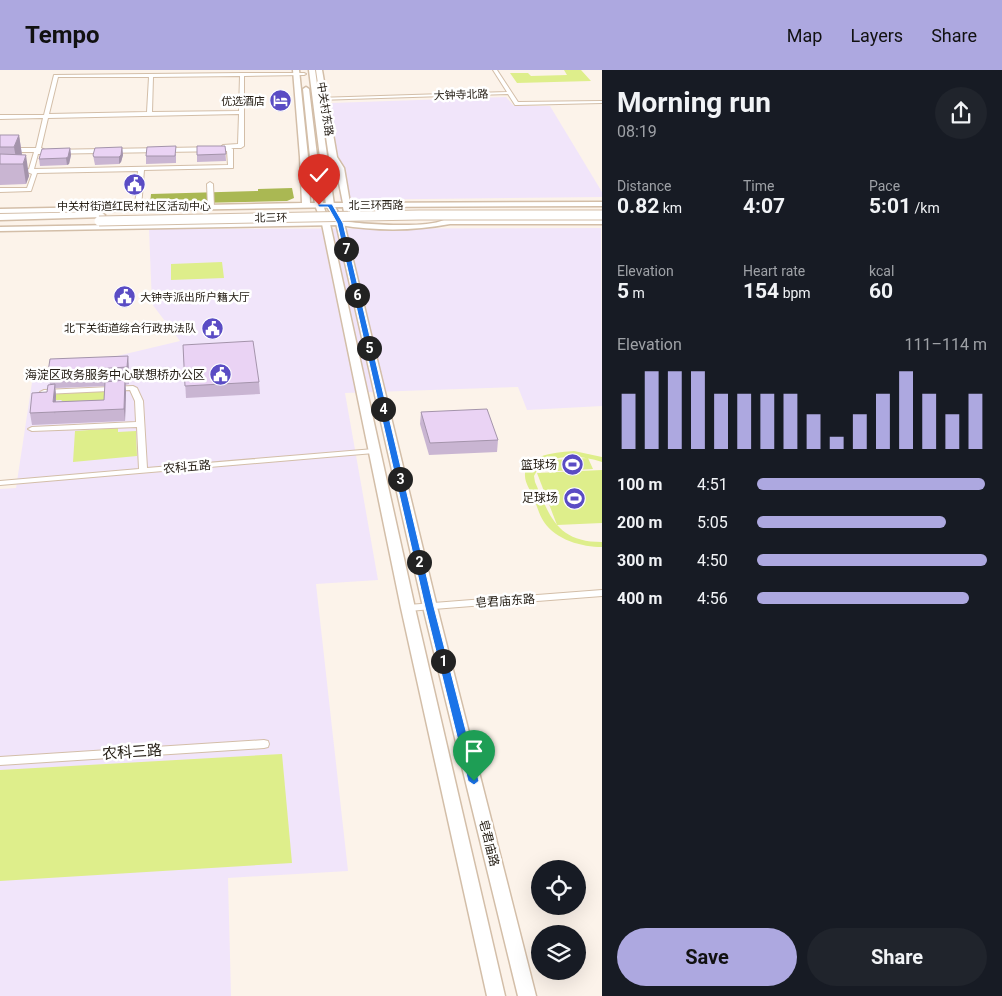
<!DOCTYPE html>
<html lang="en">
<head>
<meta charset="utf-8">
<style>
  body { margin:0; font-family:Roboto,"Noto Sans SC",sans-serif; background:#20242c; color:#f1f3f6; height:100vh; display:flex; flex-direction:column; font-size:19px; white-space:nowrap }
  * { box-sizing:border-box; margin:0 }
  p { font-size:16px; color:#9ea1a6 }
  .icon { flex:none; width:28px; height:28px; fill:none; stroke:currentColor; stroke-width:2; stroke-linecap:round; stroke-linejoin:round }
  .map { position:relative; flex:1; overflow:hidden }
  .sheet { display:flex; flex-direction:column; background:#171b24; width:400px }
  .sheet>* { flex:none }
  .buttons { position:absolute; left:531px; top:790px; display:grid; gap:10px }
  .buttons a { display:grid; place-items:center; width:55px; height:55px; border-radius:50%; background:#171b24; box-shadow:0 5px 20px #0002; font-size:25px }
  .pin { position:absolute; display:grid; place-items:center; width:42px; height:42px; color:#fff; margin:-51px -21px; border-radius:50% 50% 50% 0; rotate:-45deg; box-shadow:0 0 5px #0007 }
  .pin .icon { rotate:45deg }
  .km { position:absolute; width:25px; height:25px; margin:-12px; border-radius:50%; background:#222; color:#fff; font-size:14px; line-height:25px; text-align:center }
  .round { display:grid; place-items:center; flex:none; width:52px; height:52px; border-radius:26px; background:#20242c }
  .headline { display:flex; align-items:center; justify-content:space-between; height:85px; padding:0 15px }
  h1 { font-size:28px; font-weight:700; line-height:38px }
  .metrics { display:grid; grid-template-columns:repeat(3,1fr); gap:8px; height:85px; padding:5px 15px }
  .metrics div { display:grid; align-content:center }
  .metrics b { font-size:21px; font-weight:700 }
  .metrics small { font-size:14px; font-weight:400 }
  .metrics p { font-size:14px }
  .chart { height:140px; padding:10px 15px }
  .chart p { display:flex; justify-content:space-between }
  .chart svg { width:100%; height:90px; margin-top:5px; stroke:#ada8e0; stroke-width:6 }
  .action { display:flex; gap:10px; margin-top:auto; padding:10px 15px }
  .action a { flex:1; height:58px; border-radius:30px; background:#ada8e0; color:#111; font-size:20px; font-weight:700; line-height:58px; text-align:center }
  .action a+a { background:#20242c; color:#f1f3f6 }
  ul { padding:0 15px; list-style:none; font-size:16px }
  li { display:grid; grid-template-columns:80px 60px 1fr; align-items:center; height:38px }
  li i { height:12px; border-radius:6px; background:#ada8e0 }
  header { display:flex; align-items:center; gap:30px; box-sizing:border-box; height:70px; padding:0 25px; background:#ada8e0; color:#111 }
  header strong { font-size:24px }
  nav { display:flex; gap:28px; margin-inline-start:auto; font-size:18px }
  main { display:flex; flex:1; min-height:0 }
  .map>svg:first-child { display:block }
</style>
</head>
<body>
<header>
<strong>Tempo</strong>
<nav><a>Map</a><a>Layers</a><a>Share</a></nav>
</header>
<main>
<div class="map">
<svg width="602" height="926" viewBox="0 0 602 926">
  <rect width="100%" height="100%" fill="#fcf3ea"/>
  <g fill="#f1e5fa">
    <path d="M506,27L514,36H550L602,122V127L340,130L331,33Z"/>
    <path d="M601,158L602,336L527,340L518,317L345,323L378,510L316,514L348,801L228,808L231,926H0V419L16,418L33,306L180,271L152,234L149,159Z"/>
  </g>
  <g fill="#deee8b">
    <path d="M564,0H581L591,11L517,13L510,3H528L531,6L567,5Z"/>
    <path d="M222,192L224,208L171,210V194Z"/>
    <path d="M110,321L105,331L67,335L61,330L41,331L42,325Z"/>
    <path d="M118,358V362L136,361L137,386L73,392L75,361Z"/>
    <path d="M574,381L602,387V392C581,385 560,384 540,395L534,406L535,412C550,447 557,472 602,472V477C582,477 556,470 544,452C539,445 537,435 533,427C531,421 525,413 525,406C523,384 560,382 574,381Z"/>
    <path d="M588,388L593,399L557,401L553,390Z"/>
    <path d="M602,400V453L557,455L537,403Z"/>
    <path d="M282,684L292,793L0,811V700Z"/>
  </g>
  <path fill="#aab853" d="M292,118L294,128L287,131L150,134L151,124L258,121V119Z"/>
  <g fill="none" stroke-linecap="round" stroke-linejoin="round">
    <defs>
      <g id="minor">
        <path d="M493,0H497L518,32L602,31V33L517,35H515L508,24L317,30L315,29L317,28L507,22Z"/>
        <path d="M242,3H304L306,4L304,5L244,6V76L241,78H231L233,79V98L144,100L141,138L138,140L135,138L138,101L37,103L31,121L0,122V118H27L32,104L25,101L29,99L34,82H0V78H36L43,48L0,49V45H44L54,5ZM240,6L239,41L152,42L153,7ZM58,7H149L147,42L49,44ZM239,44L238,74L223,75L222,76L224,77L45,80L41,78L48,48ZM227,81L228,95L34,99L38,84Z"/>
        <path d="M210,112L213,114L214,137L211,139L208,137L207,114Z"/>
        <path d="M133,316L137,318L143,331L147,398L374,379L378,381L374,383L0,415V411L139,399L137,357L32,361L28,359L32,357L136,352L135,331L130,320L44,324L40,322L44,320Z"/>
        <path d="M602,520V526L408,541L403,538L408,535Z"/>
        <path d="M264,670L268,671L269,674L268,677L264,678L0,695V687Z"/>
      </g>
      <g id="tertiary">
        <path d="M293,0H299L308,87L310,133H343L336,98L329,87L316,0H322L337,87L344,98L350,133L602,132V136L351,137L352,142L348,144L344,142L343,137L0,143V139L302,133L300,87Z"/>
        <path d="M444,150H602V154H450C414,161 376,161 340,155L0,161V157L340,151C363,154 424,159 444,150Z"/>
      </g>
      <g id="secondary">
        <path d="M309,0H315L334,135L344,153L437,537L536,926H518L423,537L336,153L326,135Z"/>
        <path d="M306,17L309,19L323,135L330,154L415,538L505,926H487L401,538L322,154L315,135L303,19Z"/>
      </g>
      <path id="trunk" d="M100,142L105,145L104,147L0,150V144Z"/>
    </defs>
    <use href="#minor" stroke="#d3bea8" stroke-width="2"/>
    <use href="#tertiary" stroke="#d3bea8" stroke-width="3"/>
    <use href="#secondary" stroke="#d3bea8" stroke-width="3"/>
    <use href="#trunk" stroke="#d3bea8" stroke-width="3"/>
    <use href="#minor" fill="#fff" fill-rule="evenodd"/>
    <use href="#tertiary" fill="#fff" fill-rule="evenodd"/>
    <use href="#secondary" fill="#fff" fill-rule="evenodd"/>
    <use href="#trunk" fill="#fff" fill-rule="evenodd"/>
    <defs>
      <path id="trunk-bridge" d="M99,151L419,145H602"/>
    </defs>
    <use href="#trunk-bridge" stroke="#d3bea8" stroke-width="11" stroke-linecap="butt"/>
    <use href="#trunk-bridge" stroke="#fff" stroke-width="9"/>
  </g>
  <g fill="#c9b5d2" fill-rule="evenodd">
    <path d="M0,65H19L22,85L29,106L26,114L0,115Z"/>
    <path d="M197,76H225L226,91L197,92Z"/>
    <path d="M122,77L123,85L121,92L119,94L95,95L93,85Z"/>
    <path d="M70,78L71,85L69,94L67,95L40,96L39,89Z"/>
    <path d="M176,84V93L146,94V86Z"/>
    <path d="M183,275L259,312L260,324L186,328Z"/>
    <path d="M128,286L129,303V314L125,315L126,322L125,351L32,355L30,343L47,322L50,315L48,302ZM105,316L104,330L56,332V326L55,318Z"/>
    <path d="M421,342L498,370L497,382L429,385L420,354Z"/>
  </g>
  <g fill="#a494ab">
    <path d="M19,65L22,85L17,94L14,77Z"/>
    <path d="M122,77L123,85L121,92L119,94V87Z"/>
    <path d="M70,78L71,85L69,94L67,95L66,88Z"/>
    <path d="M26,85L29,106L26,114L23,94Z"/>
    <path d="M128,286L129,303V314L127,297Z"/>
    <path d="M125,310L126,322L125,351L124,339Z"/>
    <path d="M55,314L56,326L55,344L53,332Z"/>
  </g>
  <g fill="#ead3f4" stroke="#a494ab">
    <path d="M0,65H19L14,77H0Z"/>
    <path d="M176,76L175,86H146L147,77Z"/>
    <path d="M197,76H225L226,84L197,85Z"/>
    <path d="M122,77L121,85L119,87H94L93,85L95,78Z"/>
    <path d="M70,78L68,87L66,88L39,89L42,79Z"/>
    <path d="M0,84L26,85L23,94H0Z"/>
    <path d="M253,271L259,312L185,316L183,275Z"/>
    <path d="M128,286L127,297L48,302L50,289Z"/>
    <path d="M125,310L124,339L30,343L32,323L47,322L48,315L55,314L53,332L104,330L105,312Z"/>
    <path d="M487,339L498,370L430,373L421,342Z"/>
  </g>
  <path fill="#1a73e8" stroke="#fff" d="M317,134H332L343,153L434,537L479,711L474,715L468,711L425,537L337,153L328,137H319Z"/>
  <defs>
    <symbol id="hotel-disc" viewBox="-11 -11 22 22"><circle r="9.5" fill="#5a4cc4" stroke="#fff"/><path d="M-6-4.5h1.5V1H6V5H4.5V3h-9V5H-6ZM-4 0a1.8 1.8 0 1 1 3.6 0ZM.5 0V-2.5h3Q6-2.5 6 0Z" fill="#fff"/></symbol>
    <symbol id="civic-disc" viewBox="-11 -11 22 22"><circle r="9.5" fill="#5a4cc4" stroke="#fff"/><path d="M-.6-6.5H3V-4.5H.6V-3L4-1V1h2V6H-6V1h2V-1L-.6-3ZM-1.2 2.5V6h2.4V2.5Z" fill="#fff"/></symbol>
    <symbol id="stadium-disc" viewBox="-11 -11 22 22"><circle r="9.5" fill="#5a4cc4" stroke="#fff"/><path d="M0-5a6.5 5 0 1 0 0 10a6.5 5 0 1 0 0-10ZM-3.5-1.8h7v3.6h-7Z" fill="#fff"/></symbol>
  </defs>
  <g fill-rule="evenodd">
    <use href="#hotel-disc" x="268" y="18" width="25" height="25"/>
    <use href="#civic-disc" x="122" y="102" width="25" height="25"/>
    <use href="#civic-disc" x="112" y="214" width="25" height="25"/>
    <use href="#civic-disc" x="200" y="246" width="25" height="25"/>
    <use href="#civic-disc" x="208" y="292" width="25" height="25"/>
    <use href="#stadium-disc" x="560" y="382" width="25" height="25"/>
    <use href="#stadium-disc" x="562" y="416" width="25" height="25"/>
  </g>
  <g text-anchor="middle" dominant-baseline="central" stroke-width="5" stroke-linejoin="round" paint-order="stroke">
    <g font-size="11" fill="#272017" stroke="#fff">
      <text transform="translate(461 25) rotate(-2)">大钟寺北路</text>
      <text transform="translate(325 39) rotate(81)">中关村东路</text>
      <text x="376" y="135">北三环西路</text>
      <text transform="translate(271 148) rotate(-1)">北三环</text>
    </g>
    <g font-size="11" fill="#272017" stroke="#fff" text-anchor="end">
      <text x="265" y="31">优选酒店</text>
      <text x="134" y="136" text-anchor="middle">中关村街道红民村社区活动中心</text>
      <text x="140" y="227" text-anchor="start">大钟寺派出所户籍大厅</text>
      <text x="196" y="258">北下关街道综合行政执法队</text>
    </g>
    <g font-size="12" fill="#272017" stroke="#fff" text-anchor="end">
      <text x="205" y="305">海淀区政务服务中心联想桥办公区</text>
      <text x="557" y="395">篮球场</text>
      <text x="558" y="428">足球场</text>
    </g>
    <g font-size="12" fill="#272017" stroke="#fff">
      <text transform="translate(187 397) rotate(-5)">农科五路</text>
      <text transform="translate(505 531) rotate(-4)">皂君庙东路</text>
      <text transform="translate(489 773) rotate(76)">皂君庙路</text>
    </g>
    <g font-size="15" fill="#272017" stroke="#fff">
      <text transform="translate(132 682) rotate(-4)">农科三路</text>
    </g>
  </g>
</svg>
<div class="buttons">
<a><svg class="icon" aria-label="locate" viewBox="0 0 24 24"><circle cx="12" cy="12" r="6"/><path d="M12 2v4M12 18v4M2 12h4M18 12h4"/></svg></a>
<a><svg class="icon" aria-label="layers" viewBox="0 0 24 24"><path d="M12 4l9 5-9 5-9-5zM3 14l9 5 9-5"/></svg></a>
</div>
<div class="pin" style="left:474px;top:711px;background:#1e9e55"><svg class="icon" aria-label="arrive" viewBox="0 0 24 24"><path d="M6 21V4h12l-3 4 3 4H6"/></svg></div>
<div class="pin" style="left:319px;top:135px;background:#d93025"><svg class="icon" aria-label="check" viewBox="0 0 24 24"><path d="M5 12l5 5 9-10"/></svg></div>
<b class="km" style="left:443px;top:591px">1</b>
<b class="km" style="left:419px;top:492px">2</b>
<b class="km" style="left:400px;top:409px">3</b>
<b class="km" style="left:383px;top:339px">4</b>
<b class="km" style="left:369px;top:278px">5</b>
<b class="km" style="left:357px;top:225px">6</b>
<b class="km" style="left:346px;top:179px">7</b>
</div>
<section class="sheet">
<div class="headline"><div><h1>Morning run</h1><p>08:19</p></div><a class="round"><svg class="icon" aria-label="share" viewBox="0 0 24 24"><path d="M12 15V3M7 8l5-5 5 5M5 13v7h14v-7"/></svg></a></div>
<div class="metrics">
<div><p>Distance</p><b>0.82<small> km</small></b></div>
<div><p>Time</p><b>4:07</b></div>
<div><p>Pace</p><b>5:01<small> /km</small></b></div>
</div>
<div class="metrics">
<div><p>Elevation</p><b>5<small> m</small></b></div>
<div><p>Heart rate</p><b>154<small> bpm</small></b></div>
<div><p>kcal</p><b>60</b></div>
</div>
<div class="chart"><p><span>Elevation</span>111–114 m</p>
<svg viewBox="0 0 160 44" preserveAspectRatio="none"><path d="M5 44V17M15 44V6M25 44V6M35 44V6M45 44V17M55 44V17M65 44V17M75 44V17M85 44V27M95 44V38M105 44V27M115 44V17M125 44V6M135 44V17M145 44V27M155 44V17"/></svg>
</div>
<ul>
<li><b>100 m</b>4:51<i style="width:99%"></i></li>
<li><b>200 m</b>5:05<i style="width:82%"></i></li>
<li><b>300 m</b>4:50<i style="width:100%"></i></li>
<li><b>400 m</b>4:56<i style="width:92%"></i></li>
</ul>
<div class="action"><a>Save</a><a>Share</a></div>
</section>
</main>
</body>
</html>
